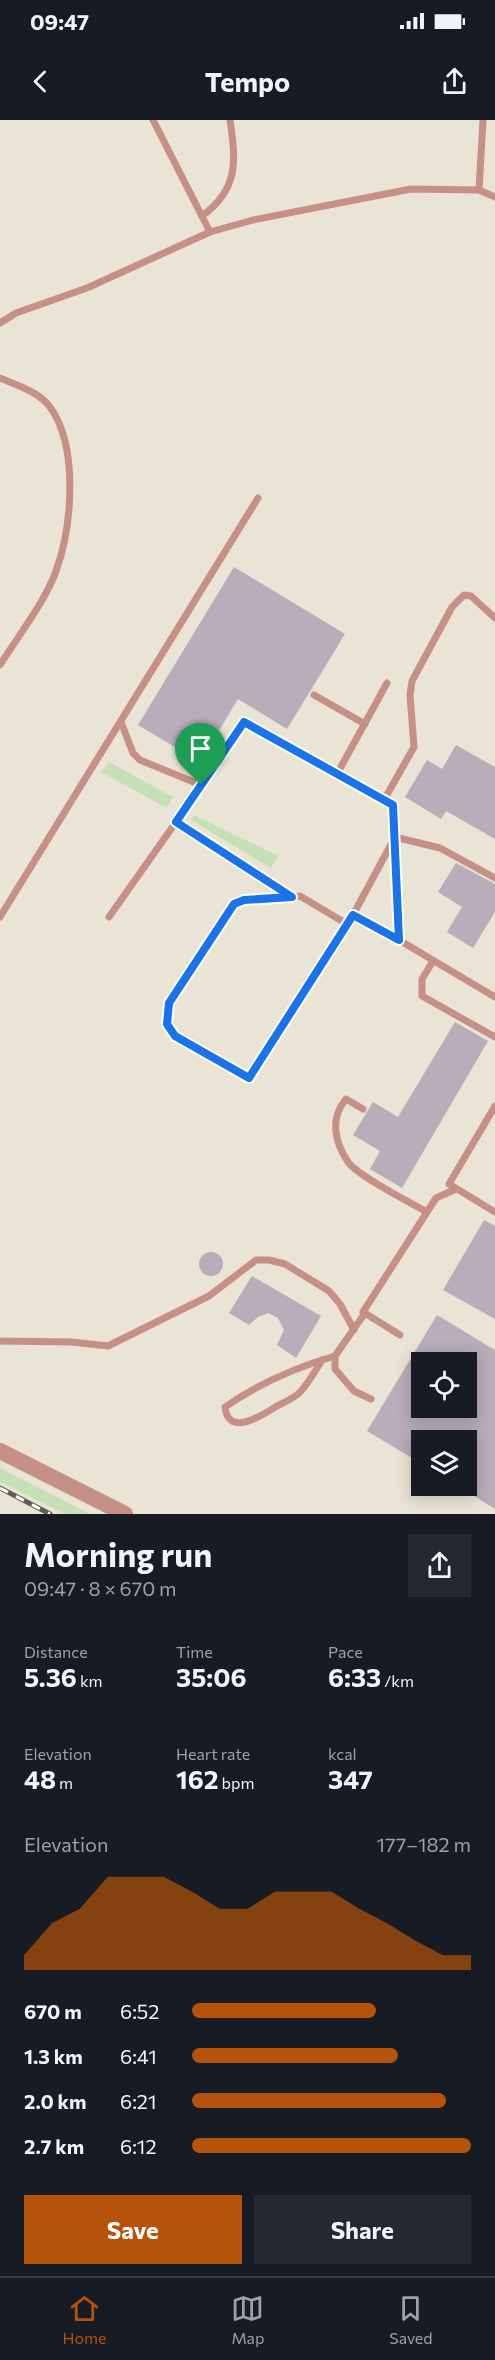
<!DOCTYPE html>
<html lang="en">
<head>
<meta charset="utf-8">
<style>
  body { margin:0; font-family:Commissioner,sans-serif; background:#242831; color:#f1f3f6; height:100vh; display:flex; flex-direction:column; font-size:22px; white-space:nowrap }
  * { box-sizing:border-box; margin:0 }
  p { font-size:20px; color:#9ea1a6 }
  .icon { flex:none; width:33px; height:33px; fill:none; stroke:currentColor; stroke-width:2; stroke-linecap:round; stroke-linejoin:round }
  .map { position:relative; height:1394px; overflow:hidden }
  .details { display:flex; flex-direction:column; background:#171b24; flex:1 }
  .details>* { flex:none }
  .controls { position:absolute; left:411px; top:1232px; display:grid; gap:12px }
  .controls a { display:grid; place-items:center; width:66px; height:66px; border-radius:0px; background:#171b24; box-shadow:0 3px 15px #0003; font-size:30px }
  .pin { position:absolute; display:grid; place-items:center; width:51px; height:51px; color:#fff; margin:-62px -26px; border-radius:50% 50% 50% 0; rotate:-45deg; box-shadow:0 0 6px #0007 }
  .pin .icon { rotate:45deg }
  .round { display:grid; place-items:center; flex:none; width:63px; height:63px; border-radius:0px; background:#242831 }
  .headline { display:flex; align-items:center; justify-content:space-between; height:102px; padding:0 24px }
  h1 { font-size:33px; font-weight:700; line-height:45px }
  .stats { display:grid; grid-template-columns:repeat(3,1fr); gap:9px; height:102px; padding:6px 24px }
  .stats div { display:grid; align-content:center }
  .stats b { font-size:26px; font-weight:700 }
  .stats small { font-size:16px; font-weight:400 }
  .stats p { font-size:16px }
  .chart { height:168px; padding:12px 24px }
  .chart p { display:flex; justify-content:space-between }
  .chart svg { width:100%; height:108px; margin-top:6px; fill:#b45309; opacity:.7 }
  .action { display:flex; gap:12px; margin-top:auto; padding:12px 24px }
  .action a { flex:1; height:69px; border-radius:0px; background:#b45309; color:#fff; font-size:24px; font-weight:700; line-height:69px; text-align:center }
  .action a+a { background:#242831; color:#f1f3f6 }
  ul { padding:0 24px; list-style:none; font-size:20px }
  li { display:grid; grid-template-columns:96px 72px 1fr; align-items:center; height:45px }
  li i { height:15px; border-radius:8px; background:#b45309 }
  .status { display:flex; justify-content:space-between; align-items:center; height:42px; padding:0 30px; background:#171b24; direction:ltr }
  .status svg { height:16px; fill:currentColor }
  header { display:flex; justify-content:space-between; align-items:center; height:78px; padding:0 24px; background:#171b24; font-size:27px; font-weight:700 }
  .dock { display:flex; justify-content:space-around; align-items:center; height:84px; border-top:2px solid #363941; background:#171b24; font-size:16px; color:#9ea1a6 }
  .dock a { display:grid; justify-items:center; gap:3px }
  .dock .active { color:#b45309 }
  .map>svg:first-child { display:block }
</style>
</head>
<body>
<div class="status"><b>09:47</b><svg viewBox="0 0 49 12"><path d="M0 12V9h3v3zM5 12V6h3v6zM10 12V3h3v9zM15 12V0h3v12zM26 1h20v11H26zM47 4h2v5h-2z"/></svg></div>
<header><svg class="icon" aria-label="back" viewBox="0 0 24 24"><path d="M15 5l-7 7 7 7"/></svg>Tempo<svg class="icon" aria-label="share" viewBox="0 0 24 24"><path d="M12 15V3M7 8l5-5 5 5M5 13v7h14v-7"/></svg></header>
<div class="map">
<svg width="495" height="1394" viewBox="0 0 495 1394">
  <rect width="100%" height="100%" fill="#e9e4d5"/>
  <g fill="#c5e1b3">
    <path d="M109,642L173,677L167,688L101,652Z"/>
    <path d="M194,695L278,736L271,748L191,700Z"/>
    <path d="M0,1348L90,1394H65L0,1362Z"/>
  </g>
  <g fill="#b8adb8" fill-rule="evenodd">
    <path d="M234,447L345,514L287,609L238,579L200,642L138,605Z"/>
    <path d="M456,625L495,647V719L446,691L441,699L405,677L427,640L442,649Z"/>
    <path d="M456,743L495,764V792L473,828L447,812L462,787L438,772Z"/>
    <path d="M455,902L488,921L402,1068L370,1049L380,1031L353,1015L373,982L398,997Z"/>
    <path d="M484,1100L495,1106V1199L443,1170Z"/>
    <circle cx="211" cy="1144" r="12"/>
    <path d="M252,1156L321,1196L296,1238L277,1225L284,1210L278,1198L268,1193L258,1197L249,1205L229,1193Z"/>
    <path d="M437,1195L495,1230V1389L466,1371V1320H422V1344L367,1311ZM422,1242H466V1287H422Z"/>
  </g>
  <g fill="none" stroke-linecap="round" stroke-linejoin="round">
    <g stroke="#c69087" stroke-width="7">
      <path d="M153,0L210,112"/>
      <path d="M479,70L483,0"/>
      <path d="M202,96C239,69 236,41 230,0"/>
      <path d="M0,203L16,193L87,168L210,112L253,100L411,69L479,70L495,77"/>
      <path d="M0,258C17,265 39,272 50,287C79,327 72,407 56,451C46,480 17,518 0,545"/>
      <path d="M314,575L365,604"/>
      <path d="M121,602L133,633L140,640L201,665"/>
      <path d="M337,654L387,563"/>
      <path d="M384,680L414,627L410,575L412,561L452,487L464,475L471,476L495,498"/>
      <path d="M176,702L244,602L393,685L395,717L353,795"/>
      <path d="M495,758L440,728L395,717L399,820L495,877"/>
      <path d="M0,797L258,378"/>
      <path d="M109,797L176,702L292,777"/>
      <path d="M347,804L300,776L245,780L234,784L169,883L167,904L175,916L249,958L353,795L399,820"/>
      <path d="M433,841L422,859V876L495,917"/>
      <path d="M495,986L449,1064L495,1092"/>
      <path d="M363,989L346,979C330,998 334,1021 348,1042C358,1056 409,1082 427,1092"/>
      <path d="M365,1193L335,1236V1249L354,1271L371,1279"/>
      <path d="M400,1215L363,1192L436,1078L456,1069"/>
      <path d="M0,1221L71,1222L108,1226L209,1176L256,1140H269L285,1144L329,1171L340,1184L354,1210"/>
      <path d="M322,1240C316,1250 309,1262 301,1271C295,1278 285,1282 277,1286C263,1295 228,1318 225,1287C258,1264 297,1247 335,1236"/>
    </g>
    <path stroke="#c69087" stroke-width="16" d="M0,1331L125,1394"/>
    <defs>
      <path id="rail" d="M0,1368L50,1394"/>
    </defs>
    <use href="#rail" stroke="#605d55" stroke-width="5"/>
    <use href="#rail" stroke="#fff" stroke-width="3" stroke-dasharray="9" stroke-linecap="butt"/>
  </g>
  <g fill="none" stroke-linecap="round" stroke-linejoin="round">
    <defs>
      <path id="route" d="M244,602L393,685L399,820L353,795L249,958L175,916L167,904L169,883L234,784L244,780L292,777L176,702Z"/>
    </defs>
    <use href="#route" stroke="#fff" stroke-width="12"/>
    <use href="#route" stroke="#1a73e8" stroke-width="8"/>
  </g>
</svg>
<div class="controls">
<a><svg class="icon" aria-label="locate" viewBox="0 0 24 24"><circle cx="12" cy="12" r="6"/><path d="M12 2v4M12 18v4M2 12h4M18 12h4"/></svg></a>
<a><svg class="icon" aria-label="layers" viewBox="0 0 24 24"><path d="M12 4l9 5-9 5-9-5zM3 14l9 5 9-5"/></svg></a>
</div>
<div class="pin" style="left:201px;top:665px;background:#1e9e55"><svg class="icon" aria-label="arrive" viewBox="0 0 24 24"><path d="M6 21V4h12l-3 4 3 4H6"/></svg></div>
</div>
<section class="details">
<div class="headline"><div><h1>Morning run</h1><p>09:47 · 8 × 670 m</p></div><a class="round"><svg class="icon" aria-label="share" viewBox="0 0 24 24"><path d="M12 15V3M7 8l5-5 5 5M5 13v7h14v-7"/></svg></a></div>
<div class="stats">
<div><p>Distance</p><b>5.36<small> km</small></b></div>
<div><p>Time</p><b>35:06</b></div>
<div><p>Pace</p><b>6:33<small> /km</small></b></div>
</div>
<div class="stats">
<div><p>Elevation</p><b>48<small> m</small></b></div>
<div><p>Heart rate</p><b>162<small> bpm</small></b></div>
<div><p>kcal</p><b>347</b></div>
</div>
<div class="chart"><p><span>Elevation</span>177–182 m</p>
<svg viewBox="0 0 160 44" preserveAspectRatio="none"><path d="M0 44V38L10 25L20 19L30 6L40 6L50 6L60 12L70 19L80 19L90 12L100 12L110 12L120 19L130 25L140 32L150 38L160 38V44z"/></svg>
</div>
<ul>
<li><b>670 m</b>6:52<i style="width:66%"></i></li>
<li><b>1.3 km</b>6:41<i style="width:74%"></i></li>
<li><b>2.0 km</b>6:21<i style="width:91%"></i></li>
<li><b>2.7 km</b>6:12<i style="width:100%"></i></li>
</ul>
<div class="action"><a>Save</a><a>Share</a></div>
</section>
<nav class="dock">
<a class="active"><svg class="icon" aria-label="home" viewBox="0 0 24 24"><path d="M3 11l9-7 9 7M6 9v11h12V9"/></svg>Home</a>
<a><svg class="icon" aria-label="map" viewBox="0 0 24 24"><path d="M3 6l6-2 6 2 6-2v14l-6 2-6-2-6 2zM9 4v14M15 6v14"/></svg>Map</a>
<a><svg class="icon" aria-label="saved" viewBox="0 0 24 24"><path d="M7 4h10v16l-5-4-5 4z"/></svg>Saved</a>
</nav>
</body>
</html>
